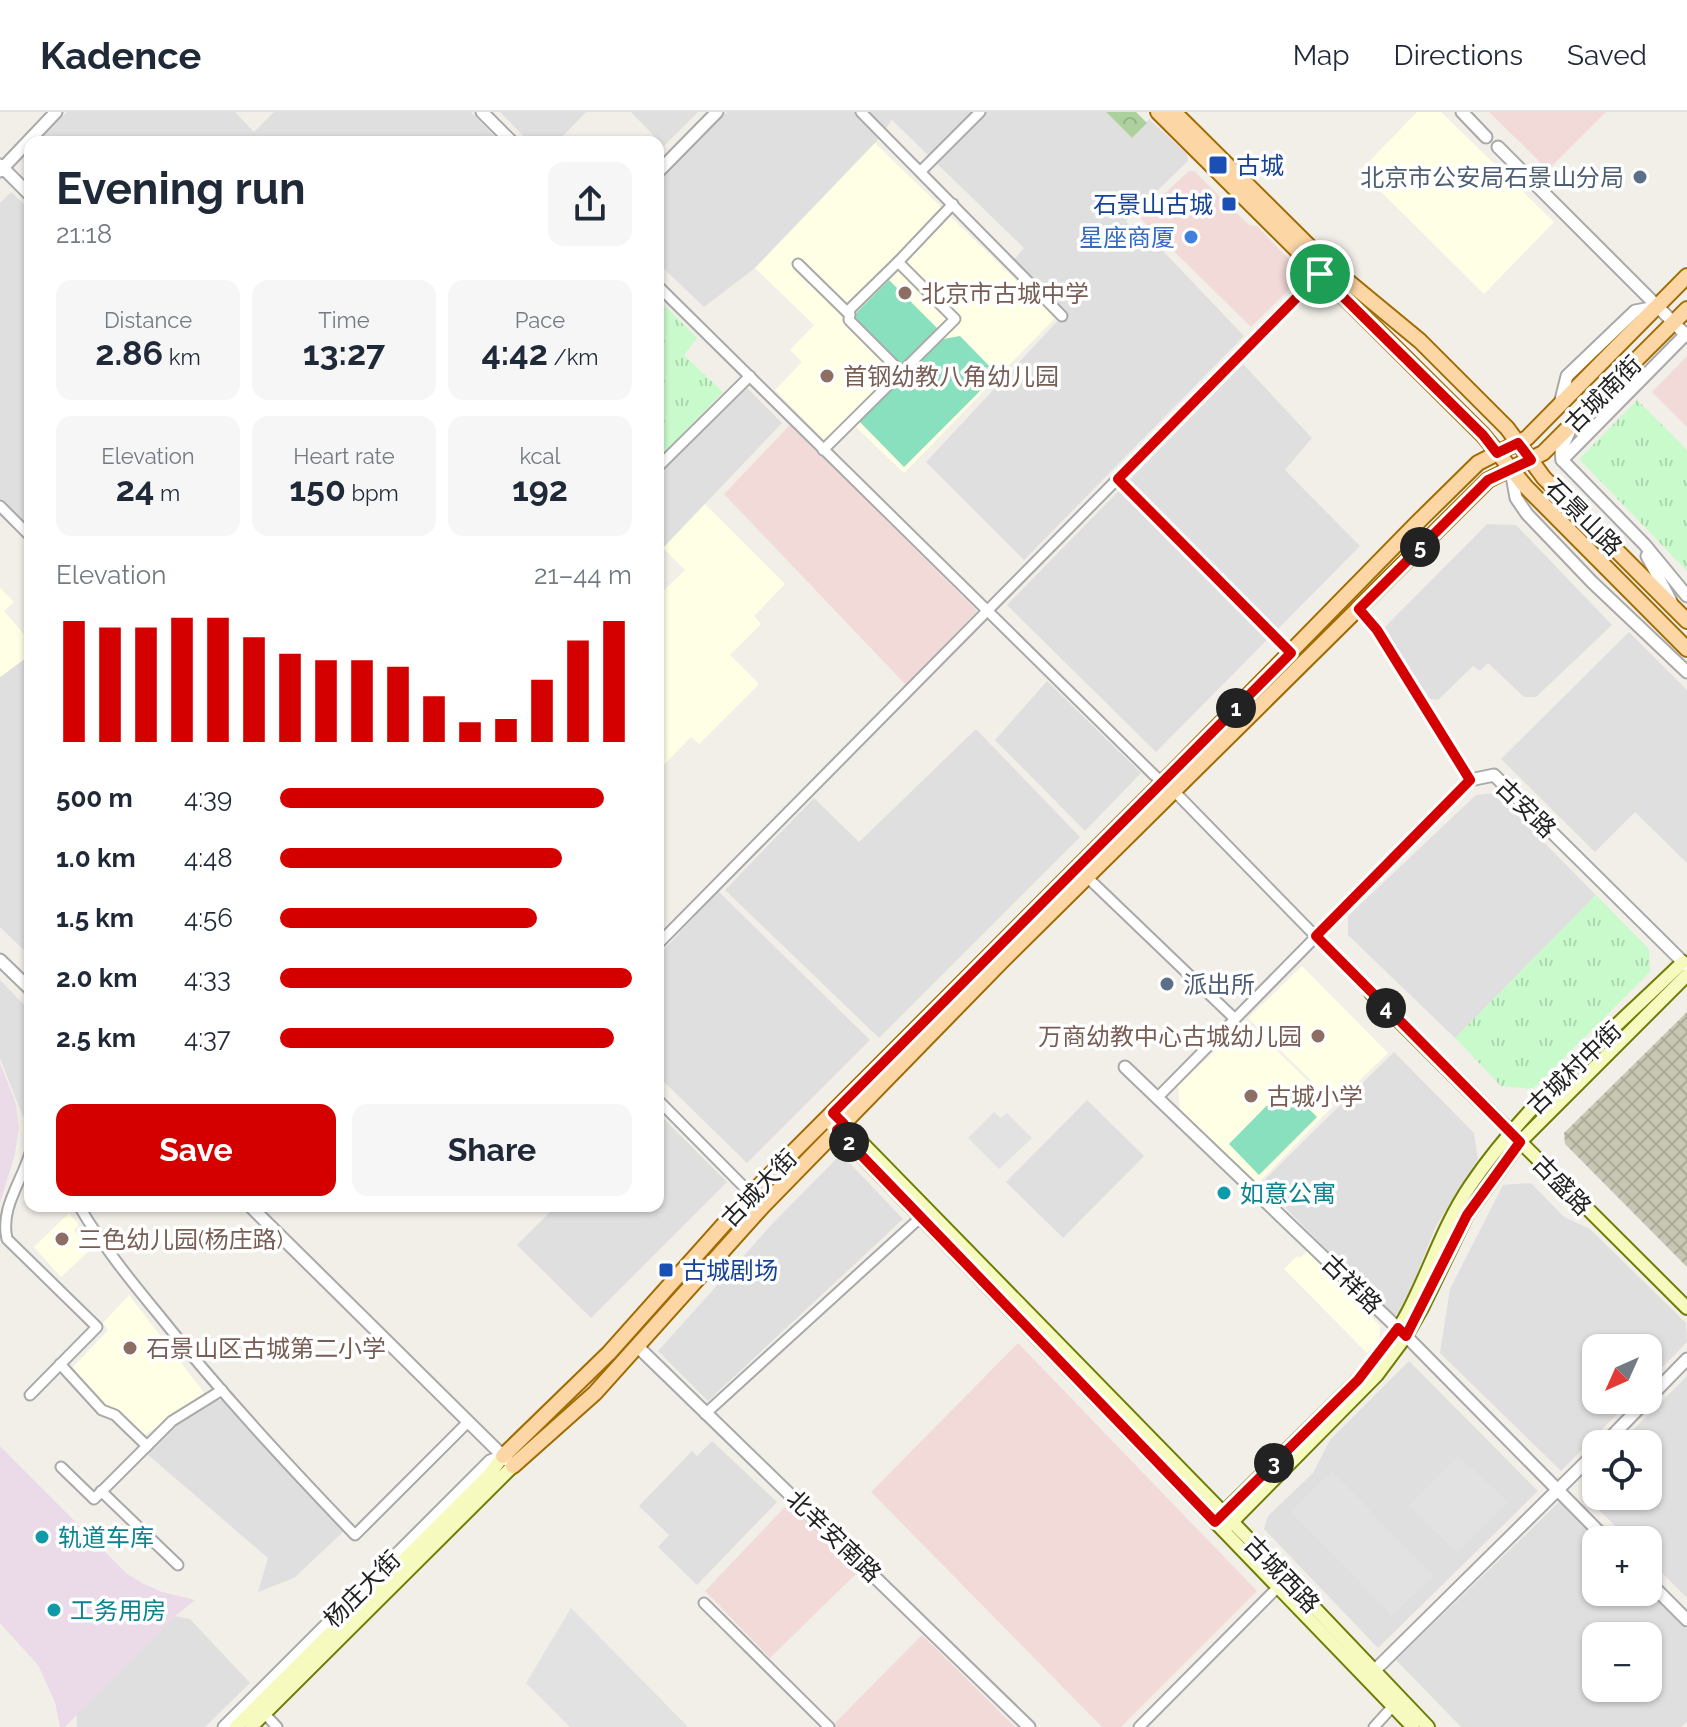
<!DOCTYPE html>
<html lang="en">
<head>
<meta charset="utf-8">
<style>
  body { margin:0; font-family:Raleway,"Noto Sans SC",sans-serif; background:#f6f6f7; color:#1f2937; height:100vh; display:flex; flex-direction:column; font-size:30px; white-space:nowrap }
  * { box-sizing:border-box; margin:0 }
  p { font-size:26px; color:#747a83 }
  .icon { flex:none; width:44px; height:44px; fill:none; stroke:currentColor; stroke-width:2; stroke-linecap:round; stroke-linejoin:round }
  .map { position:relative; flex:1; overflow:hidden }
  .side { position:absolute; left:24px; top:24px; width:640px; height:1076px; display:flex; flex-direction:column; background:#fff; border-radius:16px; box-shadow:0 2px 6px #0004 }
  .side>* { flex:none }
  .needle { width:52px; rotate:225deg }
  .fabs { position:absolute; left:1582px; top:1222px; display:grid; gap:16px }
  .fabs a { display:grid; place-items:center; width:80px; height:80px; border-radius:16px; background:#fff; box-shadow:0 2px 6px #0004; font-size:40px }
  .pin { position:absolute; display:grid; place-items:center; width:68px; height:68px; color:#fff; margin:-34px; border:4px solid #fff; border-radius:50%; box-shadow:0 2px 8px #0007 }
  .km { position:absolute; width:40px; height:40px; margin:-20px; border-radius:50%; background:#222; color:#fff; font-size:22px; line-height:40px; text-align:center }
  .round { display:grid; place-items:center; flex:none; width:84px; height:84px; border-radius:16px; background:#f6f6f7 }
  .head { display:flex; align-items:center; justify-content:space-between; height:136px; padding:0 32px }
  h1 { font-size:44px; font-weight:700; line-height:60px }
  .metrics { display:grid; grid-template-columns:repeat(3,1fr); gap:12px; height:136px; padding:8px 32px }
  .metrics div { display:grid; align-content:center; border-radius:16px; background:#f6f6f7; text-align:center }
  .metrics b { font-size:34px; font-weight:700 }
  .metrics small { font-size:22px; font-weight:400 }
  .metrics p { font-size:22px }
  .chart { height:224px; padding:16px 32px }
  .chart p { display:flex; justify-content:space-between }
  .chart svg { width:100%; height:144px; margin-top:8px; stroke:#d40000; stroke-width:6 }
  .button { display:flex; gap:16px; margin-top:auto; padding:16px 32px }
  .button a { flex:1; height:92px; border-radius:16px; background:#d40000; color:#fff; font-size:32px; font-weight:700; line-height:92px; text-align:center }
  .button a+a { background:#f6f6f7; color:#1f2937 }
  ul { padding:0 32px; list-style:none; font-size:26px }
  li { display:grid; grid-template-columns:128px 96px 1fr; align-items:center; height:60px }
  li i { height:20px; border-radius:10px; background:#d40000 }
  header { display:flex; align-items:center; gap:48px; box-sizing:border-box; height:112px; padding:0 40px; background:#fff; border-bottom:2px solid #e0e1e3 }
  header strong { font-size:38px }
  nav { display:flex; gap:44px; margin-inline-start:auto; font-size:28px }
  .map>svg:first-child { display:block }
</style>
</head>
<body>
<header>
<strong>Kadence</strong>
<nav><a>Map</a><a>Directions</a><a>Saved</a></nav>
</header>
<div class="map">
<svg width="1687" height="1615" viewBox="0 0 1687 1615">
  <defs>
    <pattern id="construction-cross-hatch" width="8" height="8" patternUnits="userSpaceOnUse" patternTransform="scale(2)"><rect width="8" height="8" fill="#c7c7b4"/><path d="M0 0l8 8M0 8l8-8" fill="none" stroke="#abab9a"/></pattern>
    <pattern id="forest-crowns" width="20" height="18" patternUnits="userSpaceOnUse" patternTransform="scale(2)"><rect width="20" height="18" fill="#add19e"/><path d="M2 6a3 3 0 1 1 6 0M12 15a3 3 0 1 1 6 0" fill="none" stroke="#95b388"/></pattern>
    <pattern id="park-tufts" width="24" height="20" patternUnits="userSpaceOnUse" patternTransform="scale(2)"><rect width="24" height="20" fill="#c8facc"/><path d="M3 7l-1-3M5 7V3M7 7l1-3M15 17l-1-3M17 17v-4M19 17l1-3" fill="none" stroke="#acd6af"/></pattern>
  </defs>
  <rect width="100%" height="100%" fill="#f2efe9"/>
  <g fill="#e0dfdf" fill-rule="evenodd">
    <path d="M67,0H235L254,20L274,0H471L500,30H37Z"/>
    <path d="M500,0H586L557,30H529Z"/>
    <path d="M631,0H698L664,34Z"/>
    <path d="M727,0H1106L1132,26L1149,7L1187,42L1188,49L1126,109L1133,119L1134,129L1144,119L1244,224L1024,448L926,350L1064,202L1013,149L1024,136L892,8L875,31L755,156L704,195L658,151V69Z"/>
    <path d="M11,80L30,98V421L0,392V91Z"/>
    <path d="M1243,252L1312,326L1285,358L1360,434L1156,640L1007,493Z"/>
    <path d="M741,270L782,311L663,436L658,431V354Z"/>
    <path d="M1487,412L1516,413L1612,513L1536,585H1524L1488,551L1480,559L1473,554L1438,588L1430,587L1386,520L1385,515Z"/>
    <path d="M1629,520L1687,578V751L1635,700L1595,740L1501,647Z"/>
    <path d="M30,543V844L0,815V565Z"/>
    <path d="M1047,569L1141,661L1085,719L995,628Z"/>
    <path d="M976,617L1080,725L879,926L725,778L814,686L859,730Z"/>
    <path d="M1495,681L1596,783L1455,926L1348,823V804L1476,683Z"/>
    <path d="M718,779L870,928L747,1051L658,964V844Z"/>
    <path d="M0,868L30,899V995L23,1005L0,946Z"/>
    <path d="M1394,940L1474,1021L1478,1047L1436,1114L1402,1199L1395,1203L1388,1200L1261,1071Z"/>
    <path d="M1087,988L1144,1044L1063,1126L1006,1070Z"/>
    <path d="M658,1001L727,1070L591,1206L517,1133L556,1094H658Z"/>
    <path d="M841,1042L903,1107L708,1289L658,1239L773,1111Z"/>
    <path d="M1531,1071L1564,1105L1590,1117L1686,1211L1687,1230L1648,1270V1236H1596V1288H1631L1561,1359L1440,1241L1450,1177L1503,1073Z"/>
    <path d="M1409,1249L1538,1379L1378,1536L1264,1417L1268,1404L1313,1361L1330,1328Z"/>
    <path d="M1687,1264V1486L1648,1447V1428H1629L1589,1388L1586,1364L1596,1355V1384H1648V1332H1619Z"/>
    <path d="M221,1288L344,1419L294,1466L258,1480L268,1446L147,1342L173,1313L201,1291Z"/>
    <path d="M712,1329L777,1390L697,1473L658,1435L669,1423L639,1394L692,1339L697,1344Z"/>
    <path d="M1561,1388L1600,1428H1596V1480H1648V1477L1687,1517V1610L1681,1615H1461L1396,1548ZM1596,1524H1648V1576H1596Z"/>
    <path d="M175,1504L190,1507L250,1571L205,1615H77V1602Z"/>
  </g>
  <g fill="#f2dad9">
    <path d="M1489,0H1606L1548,58Z"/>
    <path d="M1189,59H1194L1249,113L1257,114L1304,163L1251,215L1139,105Z"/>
    <path d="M1687,244V315L1652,280Z"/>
    <path d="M790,313L977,499L906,573L724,382Z"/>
    <path d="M1018,1231L1257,1479L1121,1615H1102L871,1380Z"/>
    <path d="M792,1393L860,1458L770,1546L705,1479L784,1396Z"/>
    <path d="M922,1523L994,1594L1015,1615H835L833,1613Z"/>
  </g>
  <g fill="#ebdbe8">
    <path d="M0,951L16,992L19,1015L15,1042L0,1091Z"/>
    <path d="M0,1334L127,1462L142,1471L162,1480L195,1488L174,1505L65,1615H60L55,1590L38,1553L0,1511Z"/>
  </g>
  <g fill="#ffffe5">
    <path d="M1417,0H1441L1554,110L1484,182L1360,59Z"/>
    <path d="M875,31L1055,206L904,361L854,313L831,335L775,278L802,250L790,238L814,213L755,156Z"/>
    <path d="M705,392L785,472L754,504L761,512L730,543L759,572L699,632L691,625L658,659V505L664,499L658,492V484L685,458L663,436Z"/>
    <path d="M0,476L14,490L4,499L30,529V543L0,565Z"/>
    <path d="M1302,854L1388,941L1335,992L1248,906Z"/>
    <path d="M1247,909L1333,994L1258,1071L1180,998L1178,974Z"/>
    <path d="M69,1101L79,1113L74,1118L90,1138L61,1165L34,1135Z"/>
    <path d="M1307,1139L1380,1214V1228L1367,1241L1284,1157L1297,1144L1300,1146Z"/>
    <path d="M129,1183L205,1282L142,1325L116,1300L101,1292L73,1255L108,1218L103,1211Z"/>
  </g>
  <path fill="url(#construction-cross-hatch)" d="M1687,900V1155L1565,1032L1564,1021Z"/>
  <path fill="url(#forest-crowns)" d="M1106,0H1136L1147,11L1132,26Z"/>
  <g fill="url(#park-tufts)">
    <path d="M658,187L697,226L684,243L723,280L658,347Z"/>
    <path d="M1637,288L1687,338V459L1579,347Z"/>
    <path d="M1596,783L1649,837L1650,860L1533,977L1501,974L1455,926Z"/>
  </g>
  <g fill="#88e0be">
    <path d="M889,168L940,219L904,255L853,204Z"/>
    <path d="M960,224L997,262L904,355L858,308L938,228Z"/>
    <path d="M1286,974L1317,1005L1259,1063L1229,1032Z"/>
  </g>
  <g fill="#e2e2e2">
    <path d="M994,1000L1001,1006L1007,1001L1032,1026L999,1057L968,1026Z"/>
    <path d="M1458,1343L1508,1390L1458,1442L1408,1394Z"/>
    <path d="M1332,1359L1434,1464L1392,1504L1291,1400Z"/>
    <path d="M571,1496L688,1615H570L526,1571Z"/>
  </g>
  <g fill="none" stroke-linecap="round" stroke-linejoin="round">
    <defs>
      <g id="minor">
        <path d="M861,0L1062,204"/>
        <path d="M921,59L980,0"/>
        <path d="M898,150L953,92"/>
        <path d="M798,152L850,203"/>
        <path d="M658,174L1154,663L1174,679L1371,881"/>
        <path d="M823,338L955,207L898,150L850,197L849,208L902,261"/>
        <path d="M658,355L750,264"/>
        <path d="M1118,367L1291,541"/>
        <path d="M0,394L30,424"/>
        <path d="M1088,766L1235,907L1158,985"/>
        <path d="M658,832L1320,162"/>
        <path d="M1235,907L1470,668"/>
        <path d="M658,988L751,1082"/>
        <path d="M30,1041C21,1071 0,1096 7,1127L97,1215L30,1283"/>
        <path d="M79,1094C102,1133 130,1168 159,1203C220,1280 287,1352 355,1423L468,1310"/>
        <path d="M60,1252L102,1298L115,1303L147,1334"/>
        <path d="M705,1302L921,1105"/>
        <path d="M61,1355L94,1387L172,1309L222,1278"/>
        <path d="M101,1379L178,1453"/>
        <path d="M704,1491L829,1615"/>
        <path d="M264,1601L277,1615"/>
        <path d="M1139,1615L1278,1475"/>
        <path d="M1374,1615L1393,1594"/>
      </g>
      <g id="tertiary">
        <path d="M482,0L512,30"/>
        <path d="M1462,0L1486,25"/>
        <path d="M1498,35L1687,224"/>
        <path d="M0,53L30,83"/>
        <path d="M0,59L56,0"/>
        <path d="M658,60L717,0"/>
        <path d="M1560,292L1567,264L1635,199L1656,195"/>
        <path d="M1571,316L1561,338L1562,348L1645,433L1687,484"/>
        <path d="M1562,348L1687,221"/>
        <path d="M1511,358L1516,386L1527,402L1592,470L1687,560"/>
        <path d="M1647,444L1671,489"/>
        <path d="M1359,497L1377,518L1470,668L1494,663L1687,854"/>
        <path d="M0,848L30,877"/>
        <path d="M1125,955L1406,1224L1607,1428"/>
        <path d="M250,1094L507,1348"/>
        <path d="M638,1235L1029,1615"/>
        <path d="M1648,1287L1687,1247"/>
        <path d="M1604,1332L1647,1288"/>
        <path d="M1648,1469L1687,1508"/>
        <path d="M1370,1563L1596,1340"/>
        <path d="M224,1615L490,1349L503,1344"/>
      </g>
      <g id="secondary">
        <path d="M1371,881L1687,1196"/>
        <path d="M833,1001L1247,1425L1428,1615"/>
        <path d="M832,1013L1413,1615"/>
        <path d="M1217,1407L1358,1268C1376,1247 1395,1225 1408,1200C1430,1158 1443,1114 1470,1074C1525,992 1611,920 1683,850"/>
        <path d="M1229,1413L1377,1263L1406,1224L1422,1196L1467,1103L1520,1030L1687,863"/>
        <path d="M236,1615L490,1362L503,1344"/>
        <path d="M251,1615L513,1354"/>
      </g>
      <g id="primary">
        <path d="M1158,0L1483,323L1526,375L1687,537"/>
        <path d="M1174,0L1328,153L1420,229L1507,316L1544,366L1687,509"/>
        <path d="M503,1344L609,1241L751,1082L1175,658L1416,412L1478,351L1527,326L1687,164"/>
        <path d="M513,1354L595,1281L763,1094L1002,849L1488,368L1543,341L1687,197"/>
      </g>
    </defs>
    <use href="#minor" stroke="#a9a9a9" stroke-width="13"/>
    <use href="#tertiary" stroke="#a9a9a9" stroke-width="15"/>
    <use href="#secondary" stroke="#707d05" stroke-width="16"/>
    <use href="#primary" stroke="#a06b00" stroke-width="18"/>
    <use href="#minor" stroke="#fff" stroke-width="9"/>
    <use href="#tertiary" stroke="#fff" stroke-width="11"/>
    <use href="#secondary" stroke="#f7fabf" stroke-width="12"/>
    <use href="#primary" stroke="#fcd6a4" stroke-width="14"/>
  </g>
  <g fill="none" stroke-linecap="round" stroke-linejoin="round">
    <defs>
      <path id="route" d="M1320,162L1483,323L1497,341L1518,331L1531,348L1488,368L1359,497L1377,518L1470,668L1316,824L1520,1030L1467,1103L1406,1224L1398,1216L1358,1268L1215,1410L837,1018L844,1012L833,1001L1291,541L1118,367Z"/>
    </defs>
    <use href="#route" stroke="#fff" stroke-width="16"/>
    <use href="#route" stroke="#d40000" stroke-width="10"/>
  </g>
  <g fill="#1a4fb4" stroke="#fff" stroke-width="3">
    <rect x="1208" y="43" width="20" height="20" rx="4"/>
    <rect x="1221" y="84" width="16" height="16" rx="4"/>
    <rect x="658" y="1150" width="16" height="16" rx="4"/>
  </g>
  <g fill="#5c6f8a" stroke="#fff" stroke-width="3">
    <circle cx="1640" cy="65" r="8"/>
    <circle cx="1167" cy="872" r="8"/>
  </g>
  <circle fill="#3f7fe0" stroke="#fff" stroke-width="3" cx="1191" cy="125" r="8"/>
  <g fill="#8d6e63" stroke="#fff" stroke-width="3">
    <circle cx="905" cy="181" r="8"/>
    <circle cx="827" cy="264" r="8"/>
    <circle cx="1318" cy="924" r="8"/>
    <circle cx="1251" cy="984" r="8"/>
    <circle cx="62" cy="1127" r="8"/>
    <circle cx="130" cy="1236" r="8"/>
  </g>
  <g fill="#0f9aa8" stroke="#fff" stroke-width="3">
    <circle cx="1224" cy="1081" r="8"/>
    <circle cx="42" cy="1425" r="8"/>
    <circle cx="54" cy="1498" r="8"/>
  </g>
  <g text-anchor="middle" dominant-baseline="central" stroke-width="7" stroke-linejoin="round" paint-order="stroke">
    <g font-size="24" fill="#164399" stroke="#fff" text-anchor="start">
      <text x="1236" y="53">古城</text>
      <text x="1213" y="92" text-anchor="end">石景山古城</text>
      <text x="682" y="1158">古城剧场</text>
    </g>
    <g font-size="24" fill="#4e5e75" stroke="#fff" text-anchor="end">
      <text x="1624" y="65">北京市公安局石景山分局</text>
      <text x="1183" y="872" text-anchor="start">派出所</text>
    </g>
    <g font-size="24" fill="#366cbe" stroke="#fff" text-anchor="end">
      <text x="1175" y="125">星座商厦</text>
    </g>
    <g font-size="24" fill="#785e54" stroke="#fff" text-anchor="start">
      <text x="921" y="181">北京市古城中学</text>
      <text x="843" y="264">首钢幼教八角幼儿园</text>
      <text x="1302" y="924" text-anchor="end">万商幼教中心古城幼儿园</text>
      <text x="1267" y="984">古城小学</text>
      <text x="78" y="1127">三色幼儿园(杨庄路)</text>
      <text x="146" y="1236">石景山区古城第二小学</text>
    </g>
    <g font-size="24" fill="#222" stroke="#fff">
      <text transform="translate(1603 282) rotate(-45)">古城南街</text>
      <text transform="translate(1584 405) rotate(45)">石景山路</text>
      <text transform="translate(1526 696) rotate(44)">古安路</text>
      <text transform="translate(1574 956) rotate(-44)">古城村中街</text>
      <text transform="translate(1562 1073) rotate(46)">古盛路</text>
      <text transform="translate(759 1076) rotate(-46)">古城大街</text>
      <text transform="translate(1352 1172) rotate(44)">古祥路</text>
      <text transform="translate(834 1424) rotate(44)">北辛安南路</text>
      <text transform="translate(1282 1462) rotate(46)">古城西路</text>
      <text transform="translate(362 1477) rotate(-45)">杨庄大街</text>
    </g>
    <g font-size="24" fill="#0d838f" stroke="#fff" text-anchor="start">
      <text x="1240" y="1081">如意公寓</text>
      <text x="58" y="1425">轨道车库</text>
      <text x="70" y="1498">工务用房</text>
    </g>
  </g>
</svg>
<div class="fabs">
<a><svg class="needle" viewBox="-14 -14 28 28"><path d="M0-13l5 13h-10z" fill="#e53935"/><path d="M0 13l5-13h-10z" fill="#747a83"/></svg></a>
<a><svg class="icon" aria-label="locate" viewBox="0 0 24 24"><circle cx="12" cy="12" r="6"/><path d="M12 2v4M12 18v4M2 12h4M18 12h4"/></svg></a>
<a>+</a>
<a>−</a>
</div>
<div class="pin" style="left:1320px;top:162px;background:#1e9e55"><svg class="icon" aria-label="arrive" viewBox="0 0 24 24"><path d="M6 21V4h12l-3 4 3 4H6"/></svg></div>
<b class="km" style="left:1236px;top:596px">1</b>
<b class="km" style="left:849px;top:1030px">2</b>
<b class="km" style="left:1274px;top:1351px">3</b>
<b class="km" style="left:1386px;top:896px">4</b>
<b class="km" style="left:1420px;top:435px">5</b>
<section class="side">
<div class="head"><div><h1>Evening run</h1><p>21:18</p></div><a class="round"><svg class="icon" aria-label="share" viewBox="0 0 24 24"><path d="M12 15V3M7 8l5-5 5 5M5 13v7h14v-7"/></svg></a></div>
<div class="metrics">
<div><p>Distance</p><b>2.86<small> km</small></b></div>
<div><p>Time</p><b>13:27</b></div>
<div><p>Pace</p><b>4:42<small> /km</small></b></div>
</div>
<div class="metrics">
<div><p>Elevation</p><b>24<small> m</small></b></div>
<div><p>Heart rate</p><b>150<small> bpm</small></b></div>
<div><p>kcal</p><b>192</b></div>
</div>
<div class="chart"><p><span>Elevation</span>21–44 m</p>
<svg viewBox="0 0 160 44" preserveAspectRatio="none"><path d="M5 44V7M15 44V9M25 44V9M35 44V6M45 44V6M55 44V12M65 44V17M75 44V19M85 44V19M95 44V21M105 44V30M115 44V38M125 44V37M135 44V25M145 44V13M155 44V7"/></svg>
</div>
<ul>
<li><b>500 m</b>4:39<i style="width:92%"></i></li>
<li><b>1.0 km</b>4:48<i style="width:80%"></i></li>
<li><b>1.5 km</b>4:56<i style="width:73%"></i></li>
<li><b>2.0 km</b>4:33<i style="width:100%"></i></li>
<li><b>2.5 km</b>4:37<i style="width:95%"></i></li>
</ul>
<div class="button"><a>Save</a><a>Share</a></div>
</section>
</div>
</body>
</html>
